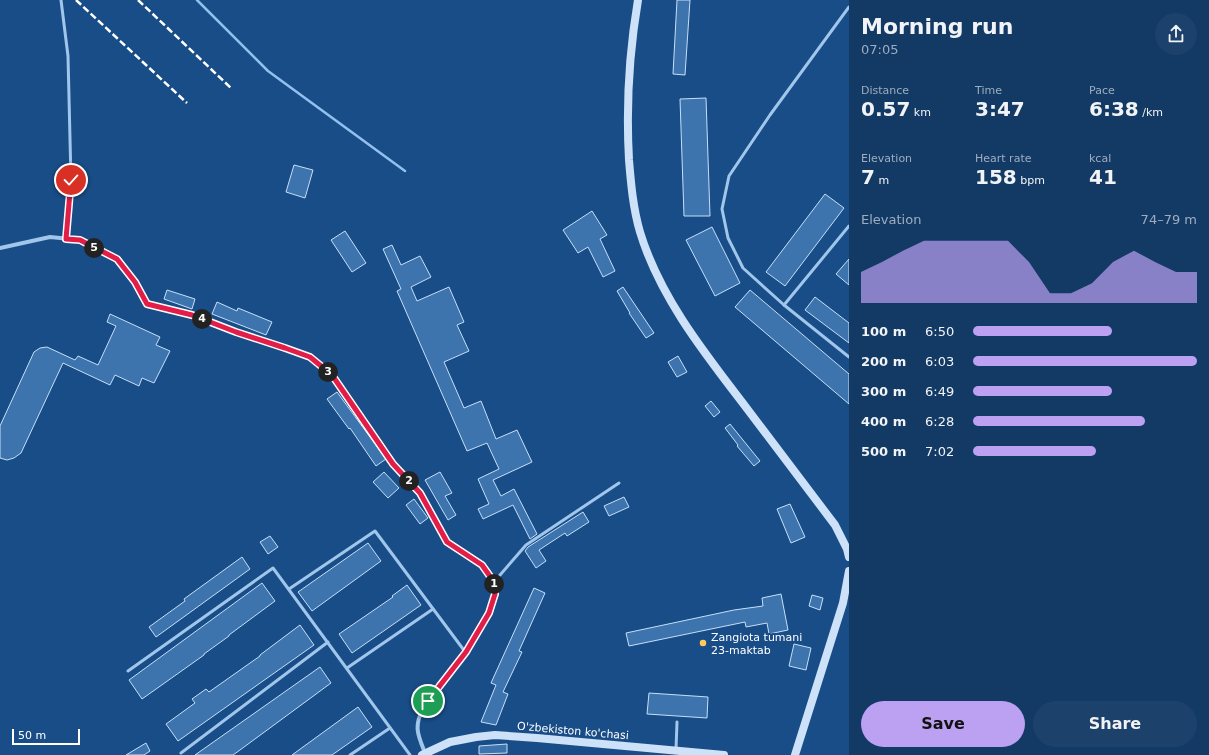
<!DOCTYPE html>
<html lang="en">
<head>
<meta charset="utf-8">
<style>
  body { margin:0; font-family:"DejaVu Sans",sans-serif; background:#1c416b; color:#f1f3f6; height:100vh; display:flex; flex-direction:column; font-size:15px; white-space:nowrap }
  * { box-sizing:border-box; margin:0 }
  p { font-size:13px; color:#9dadbf }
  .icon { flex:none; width:22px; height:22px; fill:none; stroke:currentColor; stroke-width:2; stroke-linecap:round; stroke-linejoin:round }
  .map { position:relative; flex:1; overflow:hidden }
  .drawer { display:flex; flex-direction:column; background:#133a65; width:360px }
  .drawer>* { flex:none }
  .scale { position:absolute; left:12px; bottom:10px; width:68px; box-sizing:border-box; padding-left:4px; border:2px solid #fff; border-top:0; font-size:11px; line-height:14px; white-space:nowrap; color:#fff; -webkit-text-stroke:3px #194d87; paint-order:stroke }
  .pin { position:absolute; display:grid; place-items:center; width:34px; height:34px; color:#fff; margin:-17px; border:2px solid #fff; border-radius:50%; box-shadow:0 1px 4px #0007 }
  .km { position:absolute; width:20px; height:20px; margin:-10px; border-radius:50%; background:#222; color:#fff; font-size:11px; line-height:20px; text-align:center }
  .round { display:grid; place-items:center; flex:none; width:42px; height:42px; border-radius:21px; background:#1c416b }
  .summary { display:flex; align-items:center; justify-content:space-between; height:68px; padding:0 12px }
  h1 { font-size:22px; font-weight:700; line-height:30px }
  .stats { display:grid; grid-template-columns:repeat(3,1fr); gap:6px; height:68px; padding:4px 12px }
  .stats div { display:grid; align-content:center }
  .stats b { font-size:20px; font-weight:700 }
  .stats small { font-size:11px; font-weight:400 }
  .stats p { font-size:11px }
  .chart { height:112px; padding:8px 12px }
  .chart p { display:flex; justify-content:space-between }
  .chart svg { width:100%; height:72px; margin-top:4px; fill:#bca0f2; opacity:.7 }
  .action { display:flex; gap:8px; margin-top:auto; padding:8px 12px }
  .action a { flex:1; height:46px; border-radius:24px; background:#bca0f2; color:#111; font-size:16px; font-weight:700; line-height:46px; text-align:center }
  .action a+a { background:#1c416b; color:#f1f3f6 }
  ul { padding:0 12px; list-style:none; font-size:13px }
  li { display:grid; grid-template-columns:64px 48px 1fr; align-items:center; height:30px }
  li i { height:10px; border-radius:5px; background:#bca0f2 }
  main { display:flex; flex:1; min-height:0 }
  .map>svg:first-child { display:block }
</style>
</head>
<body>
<main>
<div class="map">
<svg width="849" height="755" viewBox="0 0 849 755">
  <rect width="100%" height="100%" fill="#194d87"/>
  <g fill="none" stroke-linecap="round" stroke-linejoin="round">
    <path stroke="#93c1ef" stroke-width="2.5" d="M197,0L268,71L405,171"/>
  </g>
  <g fill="#3e74ae" stroke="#c6dff9">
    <path d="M677,0H690L685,75L673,74Z"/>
    <path d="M706,98L710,216H684L680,99Z"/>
    <path d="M294,165L313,170L305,198L286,192Z"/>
    <path d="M825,194L844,208L785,286L766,272Z"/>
    <path d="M592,211L607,235L600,239L615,271L603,277L588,247L578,253L563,230Z"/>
    <path d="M712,227L740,283L715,296L686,240Z"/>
    <path d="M345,231L366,263L352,272L331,240Z"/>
    <path d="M392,245L401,265L420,256L431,277L411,287L417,301L449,287L464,322L457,325L469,351L444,362L464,408L481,401L496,439L517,430L532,462L493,480L501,496L514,489L537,534L530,539L513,505L483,519L478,509L489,504L478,479L499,469L487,443L467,451L397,291L401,289L383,249Z"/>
    <path d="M849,259V285L836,274Z"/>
    <path d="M623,287L654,333L646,338L629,313H630L617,291Z"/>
    <path d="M167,290L195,299L192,309L164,299Z"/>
    <path d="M750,290L849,374V404L735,307Z"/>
    <path d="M815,297L849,323V343L805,310Z"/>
    <path d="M217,302L237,311L238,308L272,322L266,335L212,314Z"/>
    <path d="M110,314L160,337L156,345L170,351L154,383L142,378L139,386L115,375L110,385L63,363L21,453L14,458L7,460L0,458V426L34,352L40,348L47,347L75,360L78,356L98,365L116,326L107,322Z"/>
    <path d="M678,356L687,372L677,377L668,362Z"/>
    <path d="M337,392L386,459L376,466L350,428L349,429L327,399Z"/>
    <path d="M711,401L720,412L714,417L705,406Z"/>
    <path d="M730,424L760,461L754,466L737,446L738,445L725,428Z"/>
    <path d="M384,472L399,488L388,498L373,482Z"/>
    <path d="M440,472L452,493L445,496L456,515L448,520L425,480Z"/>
    <path d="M624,497L629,507L609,516L604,506Z"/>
    <path d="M414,499L428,518L420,524L406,505Z"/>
    <path d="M790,504L805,537L791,543L777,509Z"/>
    <path d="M583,512L589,522L567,536L565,533L539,550L546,561L536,568L525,551L528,547Z"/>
    <path d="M270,536L278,547L268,554L260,542Z"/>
    <path d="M368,543L381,561L312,611L298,592Z"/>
    <path d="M242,557L250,569L156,637L149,627L185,601L184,599Z"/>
    <path d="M262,583L275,601L229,635V636L204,654V655L142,699L129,680Z"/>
    <path d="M407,585L421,605L352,653L339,634L393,597L392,596Z"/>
    <path d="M534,588L545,593L519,651L522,652L503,692L508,694L496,725L481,722L496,685L491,683Z"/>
    <path d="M781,594L788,630L769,634L767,623L746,627L745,622L629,646L626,633L734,610L763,606L762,598Z"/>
    <path d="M812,595L823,598L820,610L809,606Z"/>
    <path d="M300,625L314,645L178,741L166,724L195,703L192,699L206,689L209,692L260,656V655Z"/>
    <path d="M794,644L811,648L806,670L789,666Z"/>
    <path d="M320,667L331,683L240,750L233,755H195Z"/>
    <path d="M649,693L708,697L707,718L647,714Z"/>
    <path d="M358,707L372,727L332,755H292Z"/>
    <path d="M146,743L150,751L144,755H126Z"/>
    <path d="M507,744V753L479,754V746Z"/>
  </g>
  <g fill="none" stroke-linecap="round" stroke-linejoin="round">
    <g stroke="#a0c6ec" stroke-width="3">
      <path d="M61,0L68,56L71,180L66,239"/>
      <path d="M849,7L770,115L729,176L722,209L728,238L743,268L784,305L849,357"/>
      <path d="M784,305L849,226"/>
      <path d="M494,582L526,545L619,483"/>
      <path d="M289,589L375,531L466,653"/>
      <path d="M347,668L433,609"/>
      <path d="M128,671L273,568L410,755"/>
      <path d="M676,749L677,722"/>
      <path d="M181,753L328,642"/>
      <path d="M350,755L390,728"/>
    </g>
    <path stroke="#a0c6ec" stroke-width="4" d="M0,248L50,237L80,240L117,259L135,282L147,304L192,315L236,332L285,347L310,357L332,375L393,464L420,493L447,542L482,565L494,582L495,594L489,613L466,653L422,710C414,728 418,735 425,753"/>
    <g stroke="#cde2f9" stroke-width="8">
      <path d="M638,0C629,53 626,106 629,160C631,184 633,208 640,232C659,295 702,350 742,402C773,443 804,484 835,525L847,549L849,557"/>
      <path d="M422,755L450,742L476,737L495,735L537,738L724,755"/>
      <path d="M795,755L843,603L849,571"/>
    </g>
    <g stroke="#fff" stroke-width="2.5" stroke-dasharray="7 3" stroke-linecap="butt">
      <path d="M76,0L187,103"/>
      <path d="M138,0L231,88"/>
    </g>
  </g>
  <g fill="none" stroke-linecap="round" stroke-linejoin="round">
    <defs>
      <path id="route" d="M71,180L66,239L80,240L117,259L135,282L147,304L192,315L236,332L285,348L310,357L332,375L393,464L420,493L447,542L482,565L494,582L495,594L489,613L466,652L428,701"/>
    </defs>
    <use href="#route" stroke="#fff" stroke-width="8"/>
    <use href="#route" stroke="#e11d48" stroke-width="5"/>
  </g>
  <circle fill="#ffca5c" stroke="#194d87" stroke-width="1.5" cx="703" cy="643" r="4"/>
  <g text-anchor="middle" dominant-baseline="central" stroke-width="4" stroke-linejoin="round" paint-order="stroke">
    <g font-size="11" fill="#fff" stroke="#194d87" text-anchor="start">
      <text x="711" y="637">Zangiota tumani<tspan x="711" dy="13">23-maktab</tspan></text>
    </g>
    <g font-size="11" fill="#fff" stroke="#194d87">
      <text transform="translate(573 731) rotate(5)">O'zbekiston ko'chasi</text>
    </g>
  </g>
</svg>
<div class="scale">50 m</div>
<div class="pin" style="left:428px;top:701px;background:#1e9e55"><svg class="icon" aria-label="arrive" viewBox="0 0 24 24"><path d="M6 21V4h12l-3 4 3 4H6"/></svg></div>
<div class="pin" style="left:71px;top:180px;background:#d93025"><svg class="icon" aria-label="check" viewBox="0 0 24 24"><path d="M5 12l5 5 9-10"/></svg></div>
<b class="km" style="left:494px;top:584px">1</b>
<b class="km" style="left:409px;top:481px">2</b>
<b class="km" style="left:328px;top:372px">3</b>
<b class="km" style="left:202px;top:319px">4</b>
<b class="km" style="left:94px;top:248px">5</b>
</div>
<section class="drawer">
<div class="summary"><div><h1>Morning run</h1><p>07:05</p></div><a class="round"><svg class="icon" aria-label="share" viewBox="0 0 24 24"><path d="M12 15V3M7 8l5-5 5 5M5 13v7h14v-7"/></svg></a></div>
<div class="stats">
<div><p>Distance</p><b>0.57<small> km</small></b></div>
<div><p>Time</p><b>3:47</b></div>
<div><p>Pace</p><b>6:38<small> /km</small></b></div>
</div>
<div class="stats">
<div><p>Elevation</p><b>7<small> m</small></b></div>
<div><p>Heart rate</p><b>158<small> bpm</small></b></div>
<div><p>kcal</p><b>41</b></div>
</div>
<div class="chart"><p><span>Elevation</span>74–79 m</p>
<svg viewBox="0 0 160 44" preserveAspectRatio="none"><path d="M0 44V25L10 19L20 12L30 6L40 6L50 6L60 6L70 6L80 19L90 38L100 38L110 32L120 19L130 12L140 19L150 25L160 25V44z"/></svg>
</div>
<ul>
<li><b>100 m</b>6:50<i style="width:62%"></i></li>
<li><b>200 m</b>6:03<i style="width:100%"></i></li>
<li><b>300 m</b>6:49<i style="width:62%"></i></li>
<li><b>400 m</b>6:28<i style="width:77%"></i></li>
<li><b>500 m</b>7:02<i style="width:55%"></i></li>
</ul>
<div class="action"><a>Save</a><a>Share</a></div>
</section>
</main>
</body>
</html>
